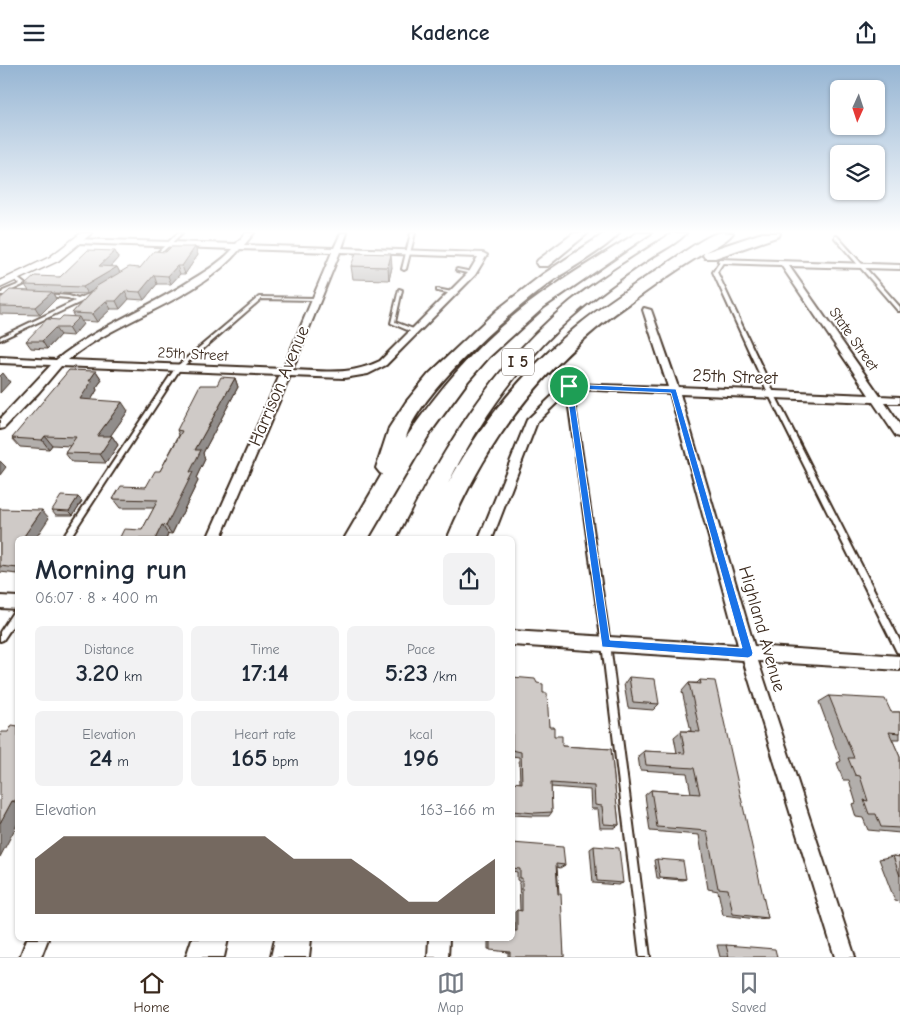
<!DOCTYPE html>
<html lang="en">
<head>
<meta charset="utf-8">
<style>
  body { margin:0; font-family:"Comic Neue",sans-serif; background:#f2f2f3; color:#1f2937; height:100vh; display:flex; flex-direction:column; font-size:19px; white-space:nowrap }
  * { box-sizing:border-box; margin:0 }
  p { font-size:16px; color:#747a83 }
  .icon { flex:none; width:28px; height:28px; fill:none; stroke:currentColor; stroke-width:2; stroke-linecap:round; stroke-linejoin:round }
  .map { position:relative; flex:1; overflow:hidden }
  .drawer { position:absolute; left:15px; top:471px; width:500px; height:405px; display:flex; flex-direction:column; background:#fff; border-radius:8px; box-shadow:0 1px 4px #0004 }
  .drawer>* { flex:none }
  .needle { width:32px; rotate:183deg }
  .fabs { position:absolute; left:830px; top:15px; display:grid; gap:10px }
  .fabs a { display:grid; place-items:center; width:55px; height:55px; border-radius:8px; background:#fff; box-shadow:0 1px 4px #0004; font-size:25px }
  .pin { position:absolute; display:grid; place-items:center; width:42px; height:42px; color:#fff; margin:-21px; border:2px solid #fff; border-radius:50%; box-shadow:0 1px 5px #0007 }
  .round { display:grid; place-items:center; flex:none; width:52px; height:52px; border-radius:8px; background:#f2f2f3 }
  .headline { display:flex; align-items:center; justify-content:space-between; height:85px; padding:0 20px }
  h1 { font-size:28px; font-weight:800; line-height:38px }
  .figures { display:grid; grid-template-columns:repeat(3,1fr); gap:8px; height:85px; padding:5px 20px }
  .figures div { display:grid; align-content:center; border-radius:8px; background:#f2f2f3; text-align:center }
  .figures b { font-size:25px; font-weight:800 }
  .figures small { font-size:14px; font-weight:400 }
  .figures p { font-size:14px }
  .chart { height:140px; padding:10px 20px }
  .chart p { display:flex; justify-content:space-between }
  .chart svg { width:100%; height:90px; margin-top:5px; fill:#3b2a1e; opacity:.7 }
  header { display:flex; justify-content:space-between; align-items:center; height:65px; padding:0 20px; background:#fff; font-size:22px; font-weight:800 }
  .tabs { display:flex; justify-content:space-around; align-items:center; height:70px; border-top:1px solid #e0e1e3; background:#fff; font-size:14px; color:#747a83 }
  .tabs a { display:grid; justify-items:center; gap:2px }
  .tabs .current { color:#3b2a1e }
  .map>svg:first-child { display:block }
</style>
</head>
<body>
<header><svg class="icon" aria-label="menu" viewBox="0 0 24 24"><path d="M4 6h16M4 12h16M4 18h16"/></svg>Kadence<svg class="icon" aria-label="share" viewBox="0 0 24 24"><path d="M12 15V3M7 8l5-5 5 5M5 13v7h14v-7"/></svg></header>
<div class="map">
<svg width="900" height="892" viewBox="0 0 900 892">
  <rect width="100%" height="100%" fill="#fff"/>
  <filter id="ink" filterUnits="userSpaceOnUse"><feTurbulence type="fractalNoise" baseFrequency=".02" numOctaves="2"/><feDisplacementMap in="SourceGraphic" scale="10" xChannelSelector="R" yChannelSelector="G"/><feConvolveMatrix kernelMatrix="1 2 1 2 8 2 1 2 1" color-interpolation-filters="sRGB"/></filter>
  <g filter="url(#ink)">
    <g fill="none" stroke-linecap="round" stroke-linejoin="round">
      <defs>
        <g id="lane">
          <path d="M178,168H182L157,192H155V190Z"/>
          <path d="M411,168H415L406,204L404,205L402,204Z"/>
          <path d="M835,171H837L900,242V246H898L835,173Z"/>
          <path d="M721,195L724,196L717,207L775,330L900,576V588L897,587L769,330L713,207Z"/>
          <path d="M457,204L472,207L474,208L472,209L458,206L456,205Z"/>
          <path d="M14,212H16L25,219L6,228H15V230H0V228H2L3,226L20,219L14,214Z"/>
          <path d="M399,224L402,225L395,257L416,265V267H412L391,258Z"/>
          <path d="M437,224L452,227L454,228L452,229L438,226H437Z"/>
          <path d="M93,227L96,228L81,237L0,275V272L75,236L68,233L46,231L44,230L45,229L69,231L78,234Z"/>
          <path d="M259,232L316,233L318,234L316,235L261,234L180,304L69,474H62L176,302Z"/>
          <path d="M569,319L572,321L610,579L650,892H640L602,579L566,321Z"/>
          <path d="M18,543V553L3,575L0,576V567L15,544Z"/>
        </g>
        <g id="street">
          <path d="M246,168H254L244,180L334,183L341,168H347L342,183L483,188L487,190L475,210L386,300L368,309L344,313L290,311L220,474H207L280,310L61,301L39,327L4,363L0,364V354L51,300L0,298V292L56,295C98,261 149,243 193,214C208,205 221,197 233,184L78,178L74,176L75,174L236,179ZM240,184L332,187L283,304L68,295C120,252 196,237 240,184ZM340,187L478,192L469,207L380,296C348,311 326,306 292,305Z"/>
          <path d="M719,194L900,200V204L789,201L880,331L900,332V338H885L900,360V372L896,371L873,337L680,329L754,581L900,591V605L758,596L855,892H835L743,595L512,580V566L738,580L670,328L571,324L537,357L492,474H479L527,355L565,319L668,322L643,245L644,243L651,245L678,322L869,330L781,200L722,198L718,196Z"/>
          <path d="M0,531L18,532V544L0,543Z"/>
          <path d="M27,874H48L41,892H20Z"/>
          <path d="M429,874H449L448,892H428Z"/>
        </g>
        <path id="secondary" d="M81,168H92L58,196L0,223V216L50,192Z"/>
        <g id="highway">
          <path d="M574,168H588L548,201H538L536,198L538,195Z"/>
          <path d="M605,168H619C610,181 570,204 555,214C514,243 419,327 406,373C437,327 473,284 517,248C554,218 596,194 637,168H651L544,242L489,292L468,316L430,368L368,474H344L382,409L380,408L376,403L389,363L406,337L429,309L497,245L542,210Z"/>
          <path d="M672,168H686C679,177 665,184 655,190C635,203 615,217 596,232C532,281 483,348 448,419C479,361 523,307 574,264C601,241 633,221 663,201C676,193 705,171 718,168C723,167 729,168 733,168C726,178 709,184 699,191C676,205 655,220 633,236C546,295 485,377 445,474H398C442,385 493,300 571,236C603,211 638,190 672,168Z"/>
          <path d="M762,168H780L779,171L715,193H705L703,190L705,187Z"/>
          <path d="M192,874H228L224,892H186Z"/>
          <path d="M275,874H311L309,892H271Z"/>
        </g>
      </defs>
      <use href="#lane" stroke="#3b2a1e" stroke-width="4"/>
      <use href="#street" stroke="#3b2a1e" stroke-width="4"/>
      <use href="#secondary" stroke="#3b2a1e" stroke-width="3"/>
      <use href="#highway" stroke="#3b2a1e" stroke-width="4"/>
      <use href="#lane" fill="#fff" fill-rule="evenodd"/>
      <use href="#street" fill="#fff" fill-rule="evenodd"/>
      <use href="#secondary" fill="#fff" fill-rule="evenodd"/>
      <use href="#highway" fill="#fff" fill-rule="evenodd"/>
    </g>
    <g fill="#b2aeab" stroke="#3b2a1e">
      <path d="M195,182L198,190L185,209H180L171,219H157L144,235L129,234L120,244H111L97,257L82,256L83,259L73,271L60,270L47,284L31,283L26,276L59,255L74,252L72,248L92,226L87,229L53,228L56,234L40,250L0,249V234L29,226L25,220L60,212L115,186L118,193L110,202H117L120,208L140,203L166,187Z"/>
      <path d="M351,201L392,202L389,215L353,214Z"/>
      <path d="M96,306L102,315L96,323L97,325L91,335L128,346L110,371H112L118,380L106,398L72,397L65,388L70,381L52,380L49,384L20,382L12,373Z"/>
      <path d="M235,313L238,322L203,388L205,394L196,413L198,416L172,469L142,465L154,443H120L113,434L146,422L160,406L179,370L177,365L217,320Z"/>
      <path d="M78,432L82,436L73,450H56L52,445Z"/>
      <path d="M0,444L49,453L18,474V509L0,507Z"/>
      <path d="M512,612L537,618L543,628L549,662L554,671L562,681L611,684L619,760L614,763H600L598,744H591L590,725L551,722L552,747L549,751H533L512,750V717L520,718L519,692L512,691Z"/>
      <path d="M629,612L659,639L653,645L628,643L624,619Z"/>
      <path d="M700,615L768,853L756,854L723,850L718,826L708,824L699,770L650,766L645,730L651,725L691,728L687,708L640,705L638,691L644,686L677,688L674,672L681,666H691L682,626L689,618H697Z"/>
      <path d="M829,631L891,647H900V674H892L900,692V768L868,765L863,753L856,752L852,739L856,738L849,715H843L837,698L841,696L819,637Z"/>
      <path d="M512,778L565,800L560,803L557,802L564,892H508V887L488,884V874H512L515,866V847L517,845L520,846L519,816L517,815V807L512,806Z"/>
      <path d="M594,781L623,818L618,820L593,818L590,784Z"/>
      <path d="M893,791L900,792V837L895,836L879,794Z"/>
      <path d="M657,794L686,814L682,815L657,813L654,795Z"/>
      <path d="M717,880H726L777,892H720Z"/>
    </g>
    <g fill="#918d8b" stroke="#3b2a1e">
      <path d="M195,182L198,190L185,209L182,201Z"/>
      <path d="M115,186L118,193L103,209L99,201Z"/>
      <path d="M391,189L392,202L389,215L388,202Z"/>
      <path d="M177,201L180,209L171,219L168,211Z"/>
      <path d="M117,202L121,210L87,229L83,222Z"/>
      <path d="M154,210L157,219L144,235L140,227Z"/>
      <path d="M125,226L129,234L120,244L116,236Z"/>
      <path d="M52,227L56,234L40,250L35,242Z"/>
      <path d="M106,236L111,244L97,257L92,249Z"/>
      <path d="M79,252L83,259L73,271L68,263Z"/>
      <path d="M55,263L60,270L47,284L42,276Z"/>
      <path d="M96,306L102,315L96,323L97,325L86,344L80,334L89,316Z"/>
      <path d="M3,308L10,317L0,328V311Z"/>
      <path d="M235,313L238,322L203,388L205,394L196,413L198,416L172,469L166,461L190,407L195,385Z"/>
      <path d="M122,337L128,346L104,380L97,371Z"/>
      <path d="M45,371L52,380L49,384L42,375Z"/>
      <path d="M112,371L118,380L106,398L100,389Z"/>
      <path d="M0,396L6,402L0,410Z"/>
      <path d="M78,432L82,436L73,450L69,446Z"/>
      <path d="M42,445L49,453L35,474H22Z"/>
      <path d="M162,460L168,469L166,474H155Z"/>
      <path d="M12,736L18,738V758L0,792V758Z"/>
    </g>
    <g fill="#cfcac7" stroke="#3b2a1e">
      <path d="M171,182H195L182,201H177L168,211L154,210L140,227L125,226L116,236H106L92,249L72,248L97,221L129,202L140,203L154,186L166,187Z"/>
      <path d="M88,185L115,186L99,201L117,202L83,222L25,220L35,211L60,212Z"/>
      <path d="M356,188L391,189L388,202L351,201Z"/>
      <path d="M10,225L52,227L35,242L0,241V234Z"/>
      <path d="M63,251L79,252L68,263H55L42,276H26L47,254L59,255Z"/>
      <path d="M69,305L96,306L89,316H92L80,334L122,337L97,371H112L100,389L65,388L76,372L45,371L42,375L12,373Z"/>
      <path d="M221,312L235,313L195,385H201L190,407H193L166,461L162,460L155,474H119L124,464L142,465L158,435L113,434L121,421L146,422L155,406H160L182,366L177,365L200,320H217Z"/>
      <path d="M61,431L78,432L69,446L52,445Z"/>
      <path d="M0,444L42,445L22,474H18V503L0,501Z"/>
      <path d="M512,612L535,614L537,618L543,619V628H547L549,662H554V671H562V681L611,684L619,760L604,759L602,741L595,740L594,721L551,718L552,747L535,748L512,746V717L522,718L521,687L512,685Z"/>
      <path d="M629,612L655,614L659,639L633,637Z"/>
      <path d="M700,615L715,616L768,853L733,849L728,824L718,823L707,766L657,762L651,725L700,729L694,703L646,700L644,686L685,688L681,666L700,667L689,618L701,619Z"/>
      <path d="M829,631L885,634L891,647H900V668L889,667L900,692V763L881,762L876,749H869L864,735L868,736L860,711L855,710L848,693H854Z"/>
      <path d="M12,660L18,661V731L15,736H12L0,758V671L2,667H8Z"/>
      <path d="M512,778L563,782L565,800L556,799L558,829H561L564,892H510V887L490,885V874H512V866H517V845L522,846V813H520V804L512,803Z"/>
      <path d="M594,781L619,783L623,818L597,816Z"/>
      <path d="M893,791L900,792V811Z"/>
      <path d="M657,794L683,796L686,814L660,812Z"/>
      <path d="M726,880L775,884L777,892H729Z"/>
    </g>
  </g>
  <linearGradient id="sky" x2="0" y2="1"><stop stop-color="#96b5d3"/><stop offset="0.57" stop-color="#fff"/><stop offset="1" stop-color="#fff" stop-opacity="0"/></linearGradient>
  <rect width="900" height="293" fill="url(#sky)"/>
  <path fill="#1a73e8" stroke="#fff" fill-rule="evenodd" d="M569,319L676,324L753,588L752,591L748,593L602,582L566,321ZM573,324L671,328L742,583L610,575Z"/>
  <g text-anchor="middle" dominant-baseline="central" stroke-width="4" stroke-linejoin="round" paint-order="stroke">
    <g font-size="15" fill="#3b2a1e" stroke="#fff">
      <text transform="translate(854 274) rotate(55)">State Street</text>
      <text transform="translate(193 289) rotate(3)">25th Street</text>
    </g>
    <rect fill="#fff" stroke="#766a62" stroke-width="1" x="502" y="283.5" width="32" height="27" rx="4"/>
    <g font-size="16" font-weight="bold" fill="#3b2a1e">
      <text x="518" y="297">I 5</text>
    </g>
    <g font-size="18" fill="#3b2a1e" stroke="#fff">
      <text transform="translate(735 312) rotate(2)">25th Street</text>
      <text transform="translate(279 321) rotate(-67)">Harrison Avenue</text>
      <text transform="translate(762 564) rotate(74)">Highland Avenue</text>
    </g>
  </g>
</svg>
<div class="fabs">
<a><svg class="needle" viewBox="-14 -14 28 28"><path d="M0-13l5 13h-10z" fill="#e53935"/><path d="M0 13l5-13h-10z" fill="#747a83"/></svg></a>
<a><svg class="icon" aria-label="layers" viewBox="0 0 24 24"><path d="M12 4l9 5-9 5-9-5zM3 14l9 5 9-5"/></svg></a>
</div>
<div class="pin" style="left:569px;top:321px;background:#1e9e55"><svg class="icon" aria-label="arrive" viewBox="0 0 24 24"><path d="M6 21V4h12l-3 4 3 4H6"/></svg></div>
<section class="drawer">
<div class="headline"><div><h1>Morning run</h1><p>06:07 · 8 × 400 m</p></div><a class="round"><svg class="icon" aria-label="share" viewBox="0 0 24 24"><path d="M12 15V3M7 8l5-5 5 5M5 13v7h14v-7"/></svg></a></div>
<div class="figures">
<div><p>Distance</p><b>3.20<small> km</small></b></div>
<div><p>Time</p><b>17:14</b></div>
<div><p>Pace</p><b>5:23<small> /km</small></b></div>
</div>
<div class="figures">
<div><p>Elevation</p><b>24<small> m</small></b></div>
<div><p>Heart rate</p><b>165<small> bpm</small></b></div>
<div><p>kcal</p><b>196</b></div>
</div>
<div class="chart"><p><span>Elevation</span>163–166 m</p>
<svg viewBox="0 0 160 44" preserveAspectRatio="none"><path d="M0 44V17L10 6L20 6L30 6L40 6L50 6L60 6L70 6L80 6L90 17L100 17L110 17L120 27L130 38L140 38L150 27L160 17V44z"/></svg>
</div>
</section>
</div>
<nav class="tabs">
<a class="current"><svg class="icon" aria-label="home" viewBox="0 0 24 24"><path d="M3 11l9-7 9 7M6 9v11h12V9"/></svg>Home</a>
<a><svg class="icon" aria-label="map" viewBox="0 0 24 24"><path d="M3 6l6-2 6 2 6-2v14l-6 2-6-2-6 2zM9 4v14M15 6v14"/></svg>Map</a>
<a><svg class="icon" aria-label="saved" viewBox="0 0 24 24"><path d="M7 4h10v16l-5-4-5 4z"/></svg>Saved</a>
</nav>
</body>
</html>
